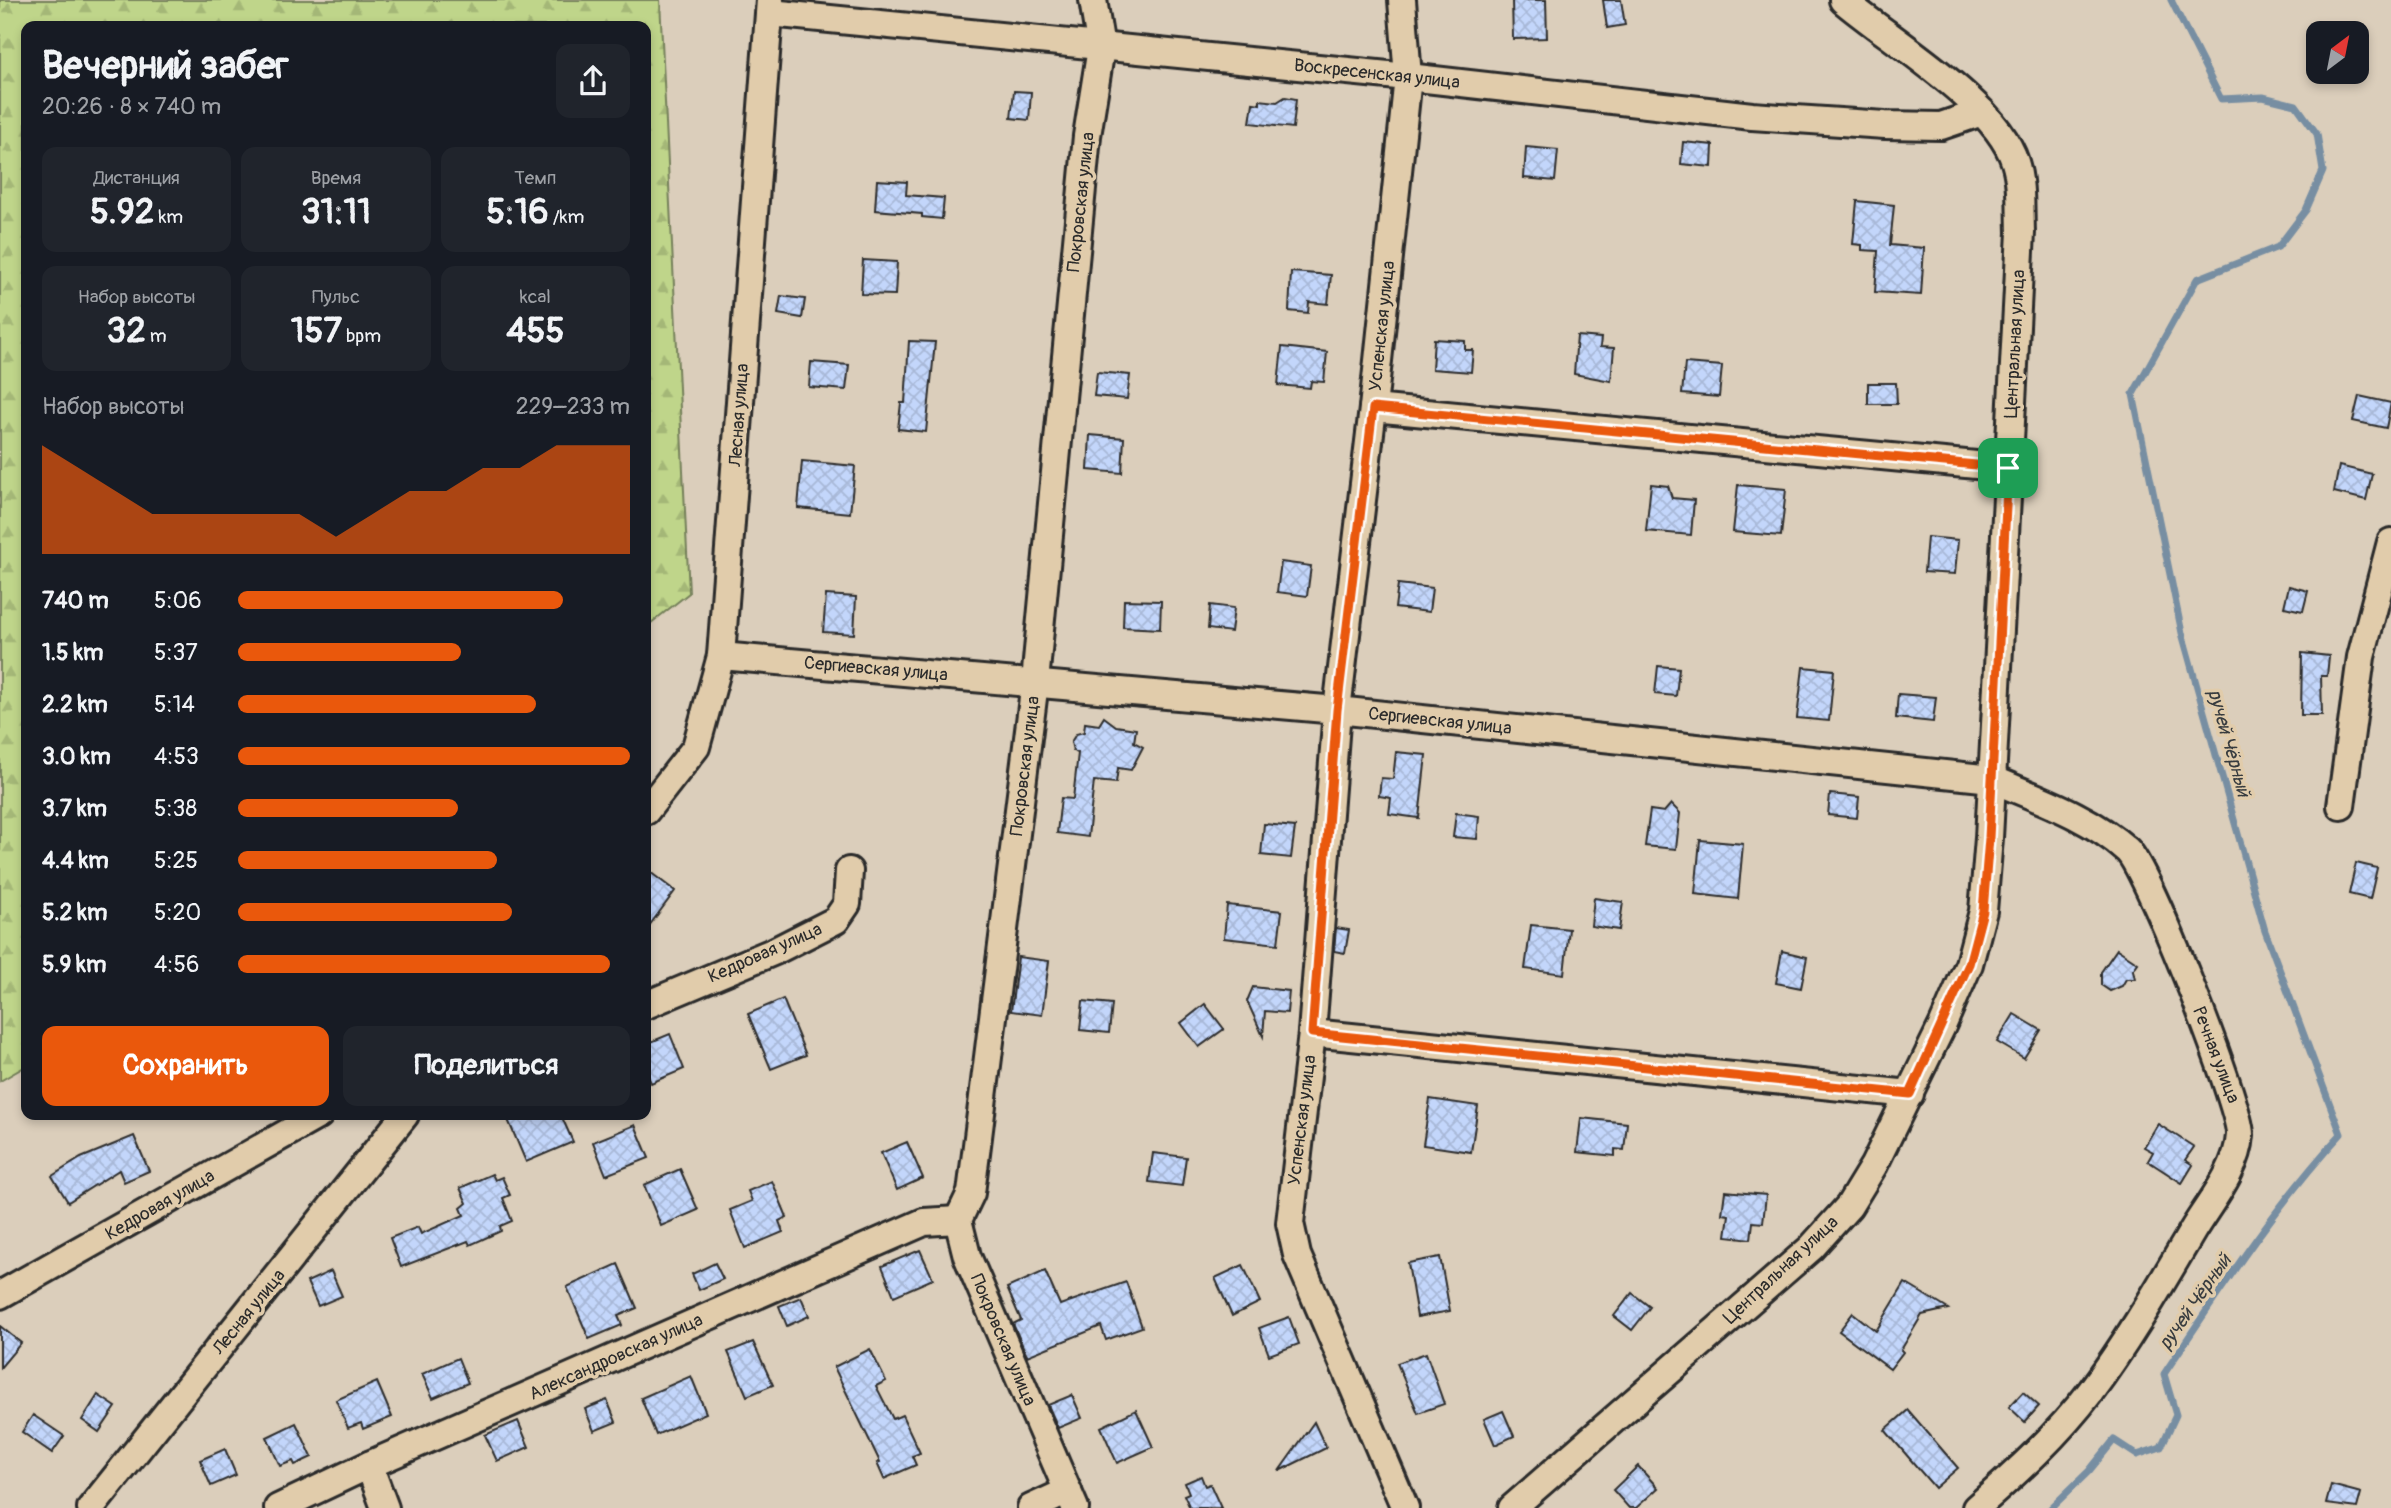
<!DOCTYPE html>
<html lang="ru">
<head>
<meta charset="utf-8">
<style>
  body { margin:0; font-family:Pangolin,sans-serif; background:#20242c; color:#f1f3f6; height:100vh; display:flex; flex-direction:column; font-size:26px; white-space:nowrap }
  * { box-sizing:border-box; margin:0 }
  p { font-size:23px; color:#9ea1a6 }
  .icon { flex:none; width:38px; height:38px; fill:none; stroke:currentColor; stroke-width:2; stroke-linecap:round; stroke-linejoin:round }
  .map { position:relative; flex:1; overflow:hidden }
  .panel { position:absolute; left:21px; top:21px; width:630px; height:1099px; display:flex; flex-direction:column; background:#171b24; border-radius:14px; box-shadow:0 4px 10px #0003 }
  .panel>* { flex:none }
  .needle { width:46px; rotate:32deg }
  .fabs { position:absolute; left:2306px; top:21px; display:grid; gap:14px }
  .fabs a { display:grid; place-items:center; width:63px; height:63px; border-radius:14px; background:#171b24; box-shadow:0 4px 10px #0003; font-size:35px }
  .pin { position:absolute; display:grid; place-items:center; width:60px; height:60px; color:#fff; margin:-30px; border-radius:14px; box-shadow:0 4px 10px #0006 }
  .round { display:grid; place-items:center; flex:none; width:74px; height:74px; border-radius:14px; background:#20242c }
  .head { display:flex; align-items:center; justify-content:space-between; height:119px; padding:0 21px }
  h1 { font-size:38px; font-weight:800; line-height:52px }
  .figures { display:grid; grid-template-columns:repeat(3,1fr); gap:10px; height:119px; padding:7px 21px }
  .figures div { display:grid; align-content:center; border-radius:14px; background:#20242c; text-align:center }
  .figures b { font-size:35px; font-weight:800 }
  .figures small { font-size:19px; font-weight:400 }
  .figures p { font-size:19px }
  .chart { height:196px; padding:14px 21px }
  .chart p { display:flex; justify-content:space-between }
  .chart svg { width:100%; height:126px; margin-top:7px; fill:#ea580c; opacity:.7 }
  .button { display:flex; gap:14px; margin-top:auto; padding:14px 21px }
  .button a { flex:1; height:80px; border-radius:14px; background:#ea580c; color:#fff; font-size:28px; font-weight:800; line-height:80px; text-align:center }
  .button a+a { background:#20242c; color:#f1f3f6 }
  ul { padding:0 21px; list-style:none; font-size:23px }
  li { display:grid; grid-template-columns:112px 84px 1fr; align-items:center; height:52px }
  li i { height:18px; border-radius:9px; background:#ea580c }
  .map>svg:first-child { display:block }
</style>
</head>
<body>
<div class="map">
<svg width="2391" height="1508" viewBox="0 0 2391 1508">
  <defs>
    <pattern id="forest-firs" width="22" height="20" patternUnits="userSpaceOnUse" patternTransform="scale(1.75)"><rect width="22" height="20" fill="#bfd58a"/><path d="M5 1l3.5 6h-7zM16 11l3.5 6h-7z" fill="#a4b777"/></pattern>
    <pattern id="building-cross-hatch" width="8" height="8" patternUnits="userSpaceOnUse" patternTransform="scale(1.75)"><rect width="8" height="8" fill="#c3d6fb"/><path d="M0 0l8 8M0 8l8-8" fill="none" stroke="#a8b8d7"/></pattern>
  </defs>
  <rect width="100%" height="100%" fill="#dbcebb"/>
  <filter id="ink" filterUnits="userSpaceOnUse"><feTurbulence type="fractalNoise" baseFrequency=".0143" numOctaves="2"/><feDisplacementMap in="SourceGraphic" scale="14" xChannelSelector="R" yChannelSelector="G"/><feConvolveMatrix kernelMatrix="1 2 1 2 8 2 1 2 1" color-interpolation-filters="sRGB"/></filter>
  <g filter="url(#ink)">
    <path fill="url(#forest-firs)" stroke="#75805a" stroke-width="2" d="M0,0H660L689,593L646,627V26H26V1066L0,1081Z"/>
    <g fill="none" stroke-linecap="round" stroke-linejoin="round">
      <path stroke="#778ea2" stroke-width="7" d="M2051,1508L2089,1471L2114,1440L2137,1455L2161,1447L2176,1415L2164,1374C2219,1292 2274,1207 2341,1134L2265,931L2182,633L2133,394L2197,279L2278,247L2306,210L2323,171L2317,134L2296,105L2263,97L2221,99L2171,0"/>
    </g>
    <g fill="url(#building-cross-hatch)" stroke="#2b2b2b" stroke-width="2">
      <path d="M1512,0H1546L1547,38L1513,39Z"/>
      <path d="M1603,0H1621L1625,25L1607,28Z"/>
      <path d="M1014,91L1031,92L1029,120L1011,118Z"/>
      <path d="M1285,97L1296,99L1293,128L1250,123L1253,103L1260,104V100L1277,102Z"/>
      <path d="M1683,142L1713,145L1712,167L1681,164Z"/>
      <path d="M1526,147L1558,150L1555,181L1524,178Z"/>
      <path d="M877,180L907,182L906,195L944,198L942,219L922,217V214L875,210Z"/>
      <path d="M1857,201L1894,205L1890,245L1924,248L1921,295L1875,292L1878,251L1862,250V245L1853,244Z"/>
      <path d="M863,260L897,262L895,295L861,294Z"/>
      <path d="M1291,272L1331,275L1328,304L1309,302L1308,313L1289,311Z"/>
      <path d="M781,296L805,299L802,318L778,314Z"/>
      <path d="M1577,336L1601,338L1600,347L1614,348L1611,381L1574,374Z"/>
      <path d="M1434,339L1465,341V350H1473L1471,372L1432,369Z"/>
      <path d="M909,341L935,342L926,432L898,429L901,403H905Z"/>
      <path d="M1282,347L1327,352L1324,382L1311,381L1310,388L1278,385Z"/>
      <path d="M811,362L849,365L846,390L809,387Z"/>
      <path d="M1685,363L1722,366L1719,397L1682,394Z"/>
      <path d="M1097,372L1130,375L1127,399L1094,396Z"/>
      <path d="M1868,383H1896L1897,404H1868Z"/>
      <path d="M2359,396L2391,403L2386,428L2353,421Z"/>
      <path d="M1090,435L1124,438L1122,473L1088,470Z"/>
      <path d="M802,461L855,466L850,513L798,508Z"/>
      <path d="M2339,466L2372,474L2366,500L2334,492Z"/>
      <path d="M1651,484L1668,486L1672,498L1694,500L1691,535L1646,531Z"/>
      <path d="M1738,485L1786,489L1781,536L1733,532Z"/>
      <path d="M1927,537L1958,540L1955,574L1924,572Z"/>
      <path d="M1281,562L1311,566L1307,596L1277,592Z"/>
      <path d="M1398,584L1432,588L1429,612L1395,608Z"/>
      <path d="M2289,586L2308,591L2303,611L2284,607Z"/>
      <path d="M826,595L856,597L854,634L823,632Z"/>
      <path d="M1124,600L1161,601L1160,629L1123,627Z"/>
      <path d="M1210,605L1234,608L1231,632L1208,629Z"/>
      <path d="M2302,653L2329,656L2327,676H2321L2322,715H2301Z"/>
      <path d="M1658,666L1679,668L1676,696L1655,694Z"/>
      <path d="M1803,667L1834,670L1829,721L1797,718Z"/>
      <path d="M1898,694L1936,697L1933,722L1896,718Z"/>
      <path d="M1104,717L1116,726L1136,729L1134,742L1143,747L1131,770L1118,768L1116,783L1094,781L1088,837L1057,833L1061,798L1073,799L1078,753L1073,751L1071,742L1076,734L1084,732L1085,723L1099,725Z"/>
      <path d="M1396,752L1426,755L1419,818L1389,814L1391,798L1379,796L1381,778L1393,779Z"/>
      <path d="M1830,794L1859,797L1857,818L1828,815Z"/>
      <path d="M1671,804L1680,813L1676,849L1645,846L1650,810L1664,812Z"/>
      <path d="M1456,813L1479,816L1477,839L1453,837Z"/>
      <path d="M1264,824L1295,827L1291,858L1261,855Z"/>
      <path d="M1700,840L1743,844L1738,899L1695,894Z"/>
      <path d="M2356,863L2377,868L2370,899L2349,894Z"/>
      <path d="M646,869L675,891L646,930Z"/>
      <path d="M1594,898L1623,902L1619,930L1591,926Z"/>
      <path d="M1227,905L1282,911L1278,944L1224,938Z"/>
      <path d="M1531,925L1569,929L1564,974L1525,969Z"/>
      <path d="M1336,928L1349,930L1345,953L1334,951Z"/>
      <path d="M2117,949L2138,963L2133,970L2135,979H2126L2122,986L2110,991L2101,985V972Z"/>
      <path d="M1782,951L1807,957L1801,988L1776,983Z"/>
      <path d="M1018,957L1049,961L1042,1015L1011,1011Z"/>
      <path d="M1253,987L1289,991L1287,1013L1265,1011L1263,1036L1247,1001Z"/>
      <path d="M783,999L806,1055L771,1069L748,1014Z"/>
      <path d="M1083,1001L1112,1004L1109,1033L1080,1030Z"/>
      <path d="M1205,1004L1224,1029L1199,1047L1181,1023Z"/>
      <path d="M2014,1014L2041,1030L2024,1058L1997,1042Z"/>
      <path d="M670,1034L684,1069L651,1083L646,1071V1044Z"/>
      <path d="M1430,1099L1478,1106L1471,1152L1423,1145Z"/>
      <path d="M506,1115H561L573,1142L526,1162Z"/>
      <path d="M1581,1118L1627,1123L1624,1150L1615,1149V1156L1577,1152Z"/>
      <path d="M2158,1124L2194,1147L2185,1160L2193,1165L2182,1183L2148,1161L2153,1152L2144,1147Z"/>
      <path d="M635,1125L649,1158L606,1175L593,1142Z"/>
      <path d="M134,1136L149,1171L124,1182L119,1170L68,1202L52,1176L81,1158Z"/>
      <path d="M907,1142L923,1178L897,1190L881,1153Z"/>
      <path d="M1153,1153L1186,1157L1182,1186L1149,1182Z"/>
      <path d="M680,1169L698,1210L661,1226L644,1185Z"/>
      <path d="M492,1174L495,1180L502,1177L510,1195L503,1198L512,1221L500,1226L501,1231L470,1245L468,1241L401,1267L390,1238L418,1227L421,1234L464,1215L461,1208L467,1203L460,1188Z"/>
      <path d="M772,1181L787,1217L779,1221L783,1232L745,1248L730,1210L752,1201L748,1191Z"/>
      <path d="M1725,1191L1766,1195L1763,1223L1753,1222L1751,1239L1726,1236L1729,1215L1722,1214Z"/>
      <path d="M920,1250L933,1279L894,1296L882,1266Z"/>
      <path d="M1440,1257L1450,1311L1417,1317L1408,1263Z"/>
      <path d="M715,1263L723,1279L699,1290L692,1274Z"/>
      <path d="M618,1264L637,1308L618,1316L622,1325L589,1339L567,1287Z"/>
      <path d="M1243,1265L1260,1302L1232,1316L1215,1278Z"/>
      <path d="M331,1271L342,1296L318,1306L307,1282Z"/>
      <path d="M1045,1271L1060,1305L1126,1282L1142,1327L1106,1340L1101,1326L1027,1356L1013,1324L1021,1320L1007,1288Z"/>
      <path d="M1905,1283L1948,1309L1922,1315L1901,1350L1903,1352L1890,1369L1839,1331L1853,1313L1876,1331Z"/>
      <path d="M1632,1293L1650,1307L1632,1330L1614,1316Z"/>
      <path d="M801,1297L809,1316L787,1326L779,1306Z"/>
      <path d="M1289,1317L1299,1344L1269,1355L1259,1328Z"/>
      <path d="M0,1326L21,1343L0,1368Z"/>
      <path d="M753,1342L773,1385L747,1396L728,1352Z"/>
      <path d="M870,1349L886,1381L876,1386L893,1419L902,1415L920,1453L912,1456L916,1465L884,1479L877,1463L880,1462L834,1367Z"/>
      <path d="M1426,1353L1444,1404L1418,1413L1397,1363Z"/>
      <path d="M458,1358L468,1383L433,1398L422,1374Z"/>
      <path d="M691,1376L706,1413L656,1435L641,1398Z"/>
      <path d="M377,1382L392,1417L363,1429L361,1423L348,1428L336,1400Z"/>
      <path d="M2023,1392L2039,1406L2025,1422L2009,1407Z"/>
      <path d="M98,1395L116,1407L99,1432L82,1420Z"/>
      <path d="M1072,1395L1082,1418L1058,1428L1048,1405Z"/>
      <path d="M607,1400L616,1422L594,1431L585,1409Z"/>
      <path d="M1136,1410L1153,1447L1117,1463L1101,1427Z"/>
      <path d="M1908,1410L1958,1468L1935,1488L1885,1430Z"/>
      <path d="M1503,1411L1514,1436L1495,1445L1484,1419Z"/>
      <path d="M33,1415L64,1436L52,1453L22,1432Z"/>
      <path d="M518,1421L529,1447L497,1461L485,1435Z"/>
      <path d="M1314,1422L1326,1448L1279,1471Z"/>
      <path d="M296,1423L312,1457L295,1465L293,1461L280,1466L267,1437Z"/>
      <path d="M225,1449L236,1475L211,1486L200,1460Z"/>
      <path d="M1638,1466L1658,1488L1636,1508H1629L1613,1490Z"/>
      <path d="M1201,1476L1205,1486L1210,1484L1221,1508H1190L1184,1495L1189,1493L1185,1483Z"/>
      <path d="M2331,1485L2361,1493L2357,1508L2326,1504Z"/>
    </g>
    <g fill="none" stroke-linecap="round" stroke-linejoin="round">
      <defs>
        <g id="minor">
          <path d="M1402,0L1408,77L1373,408L1337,710L1312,1033L1290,1223L1297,1255L1405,1508"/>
          <path d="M770,13L1408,77L1752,116L1885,125L1941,126L1982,112"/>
          <path d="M1373,408L2008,468"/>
          <path d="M721,656L1337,710L1992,779C2038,799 2089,816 2127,850C2148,869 2241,1106 2240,1135C2238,1169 2210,1202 2193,1230C2161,1284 2129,1340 2091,1391C2058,1435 2017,1472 1976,1508"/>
          <path d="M2341,806L2361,657L2391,542"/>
          <path d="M646,811L696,747L721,656L770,0"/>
          <path d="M646,1005L775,951L836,920L847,904L849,871"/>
          <path d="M1312,1033L1910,1094"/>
          <path d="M0,1295L319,1115"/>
          <path d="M369,1465L385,1508"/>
          <path d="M91,1508L405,1115"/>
          <path d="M278,1508L369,1465L924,1222L958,1220"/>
          <path d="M1031,1508L1068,1491"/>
          <path d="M1075,1508L967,1256L958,1220L971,1193L1035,682L1087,136L1101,48L1093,0"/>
          <path d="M1512,1508L1811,1248L1849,1206L1874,1165L1943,1024L1969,964L1983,911L1989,838L2021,232C2020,208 2022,184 2015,162C1996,102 1891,41 1843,0"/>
        </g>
      </defs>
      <use href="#minor" stroke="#2b2b2b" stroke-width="32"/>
      <use href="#minor" stroke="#e1ccab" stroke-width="26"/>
    </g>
  </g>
  <g fill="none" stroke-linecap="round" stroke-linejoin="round" filter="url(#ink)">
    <defs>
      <path id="route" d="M1373,408L2008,468L1989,838L1983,911L1969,964L1910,1094L1312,1033L1337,710Z"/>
    </defs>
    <use href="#route" stroke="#fff" stroke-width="14"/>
    <use href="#route" stroke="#ea580c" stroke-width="9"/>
  </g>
  <g text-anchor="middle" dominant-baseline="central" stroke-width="7" stroke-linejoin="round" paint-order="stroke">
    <g font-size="18" fill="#2b2b2b" stroke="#e1ccab">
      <text transform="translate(1377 74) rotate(6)">Воскресенская улица</text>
      <text transform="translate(1081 202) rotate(-84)">Покровская улица</text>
      <text transform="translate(1382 326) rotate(-84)">Успенская улица</text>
      <text transform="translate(2015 344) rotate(-87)">Центральная улица</text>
      <text transform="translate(739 415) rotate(-86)">Лесная улица</text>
      <text transform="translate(876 669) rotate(5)">Сергиевская улица</text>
      <text transform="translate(1440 721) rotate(6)">Сергиевская улица</text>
      <text transform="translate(1025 766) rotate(-83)">Покровская улица</text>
      <text transform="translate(765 953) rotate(-24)">Кедровая улица</text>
      <text transform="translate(2216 1055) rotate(69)">Речная улица</text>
      <text transform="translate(1302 1120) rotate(-83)">Успенская улица</text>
      <text transform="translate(160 1205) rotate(-30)">Кедровая улица</text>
      <text transform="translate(1781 1270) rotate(-43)">Центральная улица</text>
      <text transform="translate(249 1312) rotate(-51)">Лесная улица</text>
      <text transform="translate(1003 1340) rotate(67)">Покровская улица</text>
      <text transform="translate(616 1357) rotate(-24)">Александровская улица</text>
    </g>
    <g font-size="19" font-style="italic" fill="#383c3f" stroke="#e1ccab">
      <text transform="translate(2229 743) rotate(74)">ручей Чёрный</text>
      <text transform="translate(2195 1302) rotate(-55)">ручей Чёрный</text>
    </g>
  </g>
</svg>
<div class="fabs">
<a><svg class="needle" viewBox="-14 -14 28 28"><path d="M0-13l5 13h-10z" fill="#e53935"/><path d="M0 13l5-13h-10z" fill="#9ea1a6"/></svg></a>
</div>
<div class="pin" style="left:2008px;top:468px;background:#1e9e55"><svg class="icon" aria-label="arrive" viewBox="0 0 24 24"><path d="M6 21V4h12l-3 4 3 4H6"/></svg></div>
<section class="panel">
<div class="head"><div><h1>Вечерний забег</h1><p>20:26 · 8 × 740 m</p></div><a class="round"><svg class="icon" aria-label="share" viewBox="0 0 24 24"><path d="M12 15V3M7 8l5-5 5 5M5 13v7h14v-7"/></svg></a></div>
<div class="figures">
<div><p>Дистанция</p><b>5.92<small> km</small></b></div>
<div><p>Время</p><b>31:11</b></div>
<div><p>Темп</p><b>5:16<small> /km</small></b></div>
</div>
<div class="figures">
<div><p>Набор высоты</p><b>32<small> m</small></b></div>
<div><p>Пульс</p><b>157<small> bpm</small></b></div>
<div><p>kcal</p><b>455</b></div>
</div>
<div class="chart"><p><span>Набор высоты</span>229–233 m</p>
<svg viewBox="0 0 160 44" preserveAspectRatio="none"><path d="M0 44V6L10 14L20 22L30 30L40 30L50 30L60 30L70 30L80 38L90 30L100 22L110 22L120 14L130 14L140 6L150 6L160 6V44z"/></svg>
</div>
<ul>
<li><b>740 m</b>5:06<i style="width:83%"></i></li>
<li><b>1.5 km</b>5:37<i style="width:57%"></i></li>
<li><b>2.2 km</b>5:14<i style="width:76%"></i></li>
<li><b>3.0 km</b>4:53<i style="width:100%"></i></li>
<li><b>3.7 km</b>5:38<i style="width:56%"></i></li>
<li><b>4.4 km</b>5:25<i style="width:66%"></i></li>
<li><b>5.2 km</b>5:20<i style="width:70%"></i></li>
<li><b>5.9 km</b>4:56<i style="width:95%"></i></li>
</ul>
<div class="button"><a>Сохранить</a><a>Поделиться</a></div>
</section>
</div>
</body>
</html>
